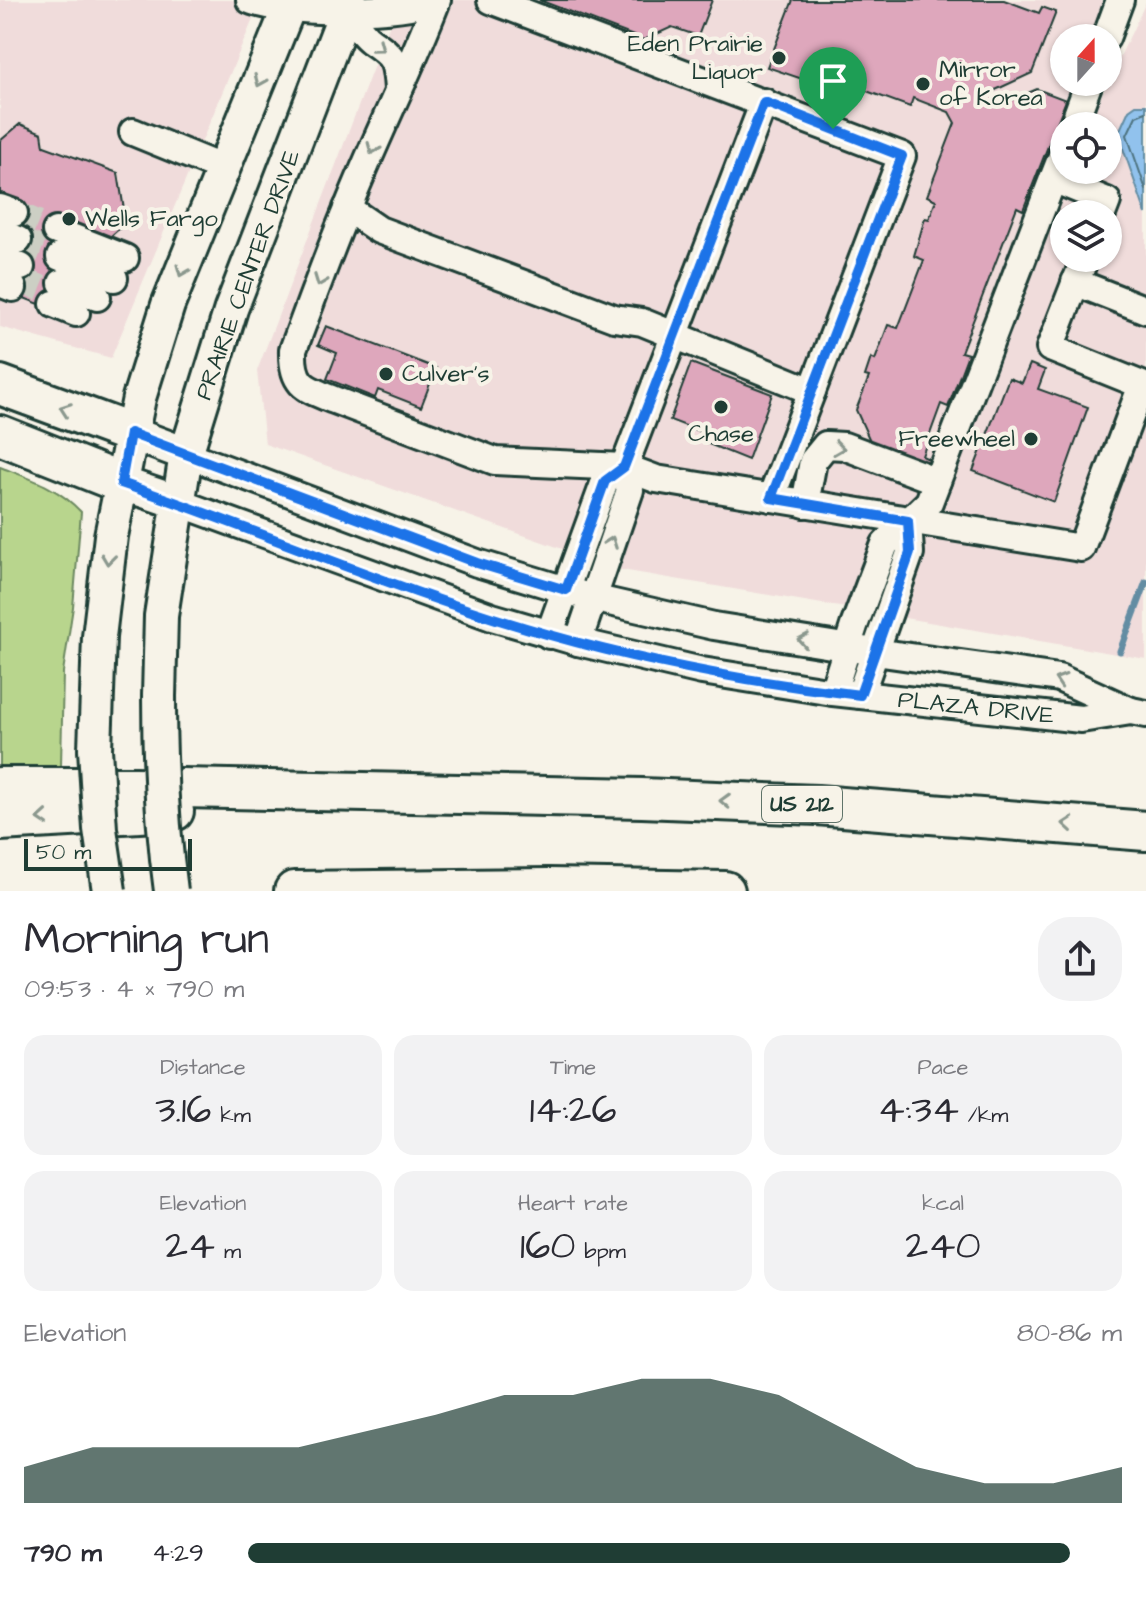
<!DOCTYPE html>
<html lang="en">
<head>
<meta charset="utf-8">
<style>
  body { margin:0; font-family:"Architects Daughter",sans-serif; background:#f2f2f3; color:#2b2b33; height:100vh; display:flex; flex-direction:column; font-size:30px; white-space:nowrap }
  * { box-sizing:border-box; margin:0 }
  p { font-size:26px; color:#7c7c81 }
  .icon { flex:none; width:44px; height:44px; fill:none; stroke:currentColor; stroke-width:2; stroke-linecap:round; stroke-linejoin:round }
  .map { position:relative; height:891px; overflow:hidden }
  .side { display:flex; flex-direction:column; background:#fff; flex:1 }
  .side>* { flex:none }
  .needle { width:52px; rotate:21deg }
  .controls { position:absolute; left:1050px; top:24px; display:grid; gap:16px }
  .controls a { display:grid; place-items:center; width:72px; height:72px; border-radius:50%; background:#fff; box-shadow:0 2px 6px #0004; font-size:40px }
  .scale { position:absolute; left:24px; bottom:20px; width:168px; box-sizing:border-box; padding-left:8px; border:4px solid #1f3d34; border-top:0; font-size:22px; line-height:28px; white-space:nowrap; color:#1f3d34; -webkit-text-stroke:6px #f7f3e8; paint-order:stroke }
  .pin { position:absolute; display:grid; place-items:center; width:68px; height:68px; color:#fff; margin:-82px -34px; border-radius:50% 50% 50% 0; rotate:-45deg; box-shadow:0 0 8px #0007 }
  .pin .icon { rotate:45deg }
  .round { display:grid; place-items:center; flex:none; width:84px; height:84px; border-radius:32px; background:#f2f2f3 }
  .head { display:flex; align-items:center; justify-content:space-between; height:136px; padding:0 24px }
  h1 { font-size:44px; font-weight:600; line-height:60px }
  .stats { display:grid; grid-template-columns:repeat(3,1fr); gap:12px; height:136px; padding:8px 24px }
  .stats div { display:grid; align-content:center; border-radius:20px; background:#f2f2f3; text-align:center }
  .stats b { font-size:40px; font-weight:600 }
  .stats small { font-size:22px; font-weight:400 }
  .stats p { font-size:22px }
  .chart { height:224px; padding:16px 24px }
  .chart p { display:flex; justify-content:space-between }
  .chart svg { width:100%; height:144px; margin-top:8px; fill:#1f3d34; opacity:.7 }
  ul { padding:0 24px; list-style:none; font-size:26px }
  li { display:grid; grid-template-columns:128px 96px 1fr; align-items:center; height:60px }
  li i { height:20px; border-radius:10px; background:#1f3d34 }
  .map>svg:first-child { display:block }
</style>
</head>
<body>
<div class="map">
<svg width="1146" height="891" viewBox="0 0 1146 891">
  <rect width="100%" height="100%" fill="#f7f3e8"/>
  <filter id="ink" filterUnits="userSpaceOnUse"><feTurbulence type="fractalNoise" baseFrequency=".0125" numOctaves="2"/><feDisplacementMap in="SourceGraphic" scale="16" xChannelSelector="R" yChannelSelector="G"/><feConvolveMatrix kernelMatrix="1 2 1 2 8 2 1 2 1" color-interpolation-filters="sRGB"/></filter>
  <g filter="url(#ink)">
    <g fill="#f0dcdb" fill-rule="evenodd">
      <path d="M0,0H261L111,358L0,327Z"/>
      <path d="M399,0H1134L1108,67V38H1064V82H1102L1085,126H1064V170H1108V126H1087L1146,2V659L622,570L265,444L257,371ZM1064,214H1108V258H1064Z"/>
    </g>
    <path fill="#b8d58d" stroke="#6c8960" stroke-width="2" d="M0,467C31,479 58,487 81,512L73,607L63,672L61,766L0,767Z"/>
    <path fill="#91c2ed" stroke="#638da3" stroke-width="2" d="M1136,105H1146V214L1118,134L1129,110Z"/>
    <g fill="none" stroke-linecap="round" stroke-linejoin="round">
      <path stroke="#4d727e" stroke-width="2" d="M1146,112L1136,116L1127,135L1146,190"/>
      <path stroke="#638da3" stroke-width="7" d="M1120,651L1146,582"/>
    </g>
    <g fill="#dea7bc" stroke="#1f3d34" stroke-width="2">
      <path d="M539,0H712L698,36L672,27L644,40Z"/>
      <path d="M793,0H1004L1039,13L1042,7L1056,12L1032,73L989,93L1000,97L997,106L1037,89L1066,100L1023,210L1017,207L961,352L968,354L948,407L941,404L922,456L929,459L924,471L876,454L856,410L869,377L865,376L871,358L875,360L888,325L898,328L924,260L914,256L925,218L929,219L936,200L927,196L955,123L949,112L913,98L910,107L853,86L849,95L767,67Z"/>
      <path d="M20,124L42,133L44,146L118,173L125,216L120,228L64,278L52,309L11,293L22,263L13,207L0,202V141Z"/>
      <path d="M326,326L436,368L421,407L378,390L375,398L327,379L337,353L318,345Z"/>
      <path d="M691,363L772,394L748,460L701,441L704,433L670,420Z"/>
      <path d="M1030,364L1045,370L1038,389L1088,407L1054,502L973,471L1009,378L1022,383Z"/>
    </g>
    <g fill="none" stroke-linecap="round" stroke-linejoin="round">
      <g stroke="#cccfc4" stroke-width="26" stroke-dasharray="26 13" stroke-linecap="butt">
        <path d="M14,213L56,231"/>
        <path d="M18,240L60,257"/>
        <path d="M17,278L58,295"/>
      </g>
      <defs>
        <g id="minor">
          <path d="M250,0C280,13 401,15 429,0"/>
          <path d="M437,0C410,70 376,137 348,207C328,254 311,302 293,350C292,385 304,388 334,400L495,461L624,467L656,479L1081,548L1142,385L1050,348L1085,258"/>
          <path d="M491,0L902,156L771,498"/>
          <path d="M346,10C353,20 361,34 371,41C395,57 396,61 398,89"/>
          <path d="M1106,38L1120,0"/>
          <path d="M1073,126L1089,82"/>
          <path d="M133,132L224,169"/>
          <path d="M1064,151L1053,179L1107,201L1102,214"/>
          <path d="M0,208L14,213"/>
          <path d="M347,208L379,230L614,318L642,322L812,391"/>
          <path d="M56,231L125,258"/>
          <path d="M0,233L18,240"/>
          <path d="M60,257L114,278"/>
          <path d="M0,259L21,267"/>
          <path d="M1075,282L1146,310"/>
          <path d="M0,283L13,288"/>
          <path d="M62,283L97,297"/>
          <path d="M54,304L76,313"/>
          <path d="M186,454L477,563L592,598L714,626L875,652L1059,678L1131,711"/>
          <path d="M177,502L492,617L578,642L702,671L833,692L1081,719L1131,711L1146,714"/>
          <path d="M805,504L813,461L826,445L844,446L937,481"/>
          <path d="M549,635L605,481L624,467L764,102"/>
          <path d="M578,642L630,490L624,467"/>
          <path d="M833,692L854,626L885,544L929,502L1053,179"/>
          <path d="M860,695L910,553L908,521"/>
        </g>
        <g id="major">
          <path d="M130,433L186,454"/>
          <path d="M121,483L177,502"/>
          <path d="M159,696L161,616L186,454L231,309L350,0"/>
          <path d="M95,749L99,637L111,536L139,398L168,305L292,0"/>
        </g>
        <g id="highway">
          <path d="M0,385L130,433"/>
          <path d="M0,435L121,483"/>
          <path d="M0,787H135L642,798L817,805L1146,831"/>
          <path d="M0,821L174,811"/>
          <path d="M294,891L549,888L725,891"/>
        </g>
      </defs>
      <use href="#minor" stroke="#1f3d34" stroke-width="32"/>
      <use href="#major" stroke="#1f3d34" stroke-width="38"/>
      <use href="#highway" stroke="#1f3d34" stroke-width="44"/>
      <use href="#minor" stroke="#f7f3e8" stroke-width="26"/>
      <use href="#major" stroke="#f7f3e8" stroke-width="32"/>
      <use href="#highway" stroke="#f7f3e8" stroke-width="38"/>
      <defs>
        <g id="major-bridge">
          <path d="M159,696C159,762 162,826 171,891"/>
          <path d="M95,749L100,829L109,891"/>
        </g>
      </defs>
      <use href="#major-bridge" stroke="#1f3d34" stroke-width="38" stroke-linecap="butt"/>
      <use href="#major-bridge" stroke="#f7f3e8" stroke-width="32"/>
    </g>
    <defs><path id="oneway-chevron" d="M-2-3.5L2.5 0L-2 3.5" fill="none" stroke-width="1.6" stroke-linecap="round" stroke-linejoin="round" transform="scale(2)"/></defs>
    <g stroke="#8b988e">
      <use href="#oneway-chevron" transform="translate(379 47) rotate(37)"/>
      <use href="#oneway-chevron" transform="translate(260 81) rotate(113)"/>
      <use href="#oneway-chevron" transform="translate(373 149) rotate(113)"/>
      <use href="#oneway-chevron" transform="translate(182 271) rotate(112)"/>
      <use href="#oneway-chevron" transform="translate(320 281) rotate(111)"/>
      <use href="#oneway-chevron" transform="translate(65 409) rotate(-160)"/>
      <use href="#oneway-chevron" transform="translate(839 448) rotate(8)"/>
      <use href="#oneway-chevron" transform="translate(611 542) rotate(-70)"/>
      <use href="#oneway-chevron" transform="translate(108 559) rotate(97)"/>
      <use href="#oneway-chevron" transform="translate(803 640) rotate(-170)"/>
      <use href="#oneway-chevron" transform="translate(1060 680) rotate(-162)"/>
      <use href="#oneway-chevron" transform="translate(725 801) rotate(-178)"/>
      <use href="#oneway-chevron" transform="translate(43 818) rotate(176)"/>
      <use href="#oneway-chevron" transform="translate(1068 824) rotate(-175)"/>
    </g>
  </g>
  <g fill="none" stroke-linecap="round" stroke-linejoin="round" filter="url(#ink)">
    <defs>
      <path id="route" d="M764,102L902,156L771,498L908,521L910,553L860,695C755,683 652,664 550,635C404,594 264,532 121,483L130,433L477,563L566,590L605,481L624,467Z"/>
    </defs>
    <use href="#route" stroke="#fff" stroke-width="16"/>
    <use href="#route" stroke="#1a73e8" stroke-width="10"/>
  </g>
  <g fill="#1f3d34" stroke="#f7f3e8" stroke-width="3">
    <circle cx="779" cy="58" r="8"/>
    <circle cx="923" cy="84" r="8"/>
    <circle cx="69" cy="219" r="8"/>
    <circle cx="386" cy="374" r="8"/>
    <circle cx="721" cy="407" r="8"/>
    <circle cx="1031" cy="439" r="8"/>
  </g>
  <g text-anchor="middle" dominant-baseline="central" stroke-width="8" stroke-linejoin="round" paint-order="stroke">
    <rect fill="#f7f3e8" stroke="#60746a" stroke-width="2" x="762" y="786" width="80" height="36" rx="6"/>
    <g font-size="22" font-weight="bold" fill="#1f3d34">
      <text x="802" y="804">US 212</text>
    </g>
    <g font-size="24" fill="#1f3d34" stroke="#f7f3e8" text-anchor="start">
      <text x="763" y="44" text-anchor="end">Eden Prairie<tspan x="763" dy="28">Liquor</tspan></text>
      <text x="939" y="70">Mirror<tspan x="939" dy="28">of Korea</tspan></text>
      <text x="85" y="219">Wells Fargo</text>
      <text x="402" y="374">Culver's</text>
      <text x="721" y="434" text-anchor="middle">Chase</text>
      <text x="1015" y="439" text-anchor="end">Freewheel</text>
    </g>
    <g font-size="24" fill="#1f3d34" stroke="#f7f3e8">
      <text transform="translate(248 275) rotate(-70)">PRAIRIE CENTER DRIVE</text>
      <text transform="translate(976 708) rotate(6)">PLAZA DRIVE</text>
    </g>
  </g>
</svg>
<div class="controls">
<a><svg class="needle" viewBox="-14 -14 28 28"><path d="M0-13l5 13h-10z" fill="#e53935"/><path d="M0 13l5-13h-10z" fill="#7c7c81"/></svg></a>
<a><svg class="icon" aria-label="locate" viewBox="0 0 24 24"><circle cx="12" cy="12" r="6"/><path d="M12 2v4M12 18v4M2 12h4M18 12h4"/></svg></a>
<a><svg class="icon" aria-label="layers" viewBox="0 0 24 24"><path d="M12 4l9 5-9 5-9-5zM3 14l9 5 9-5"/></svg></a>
</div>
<div class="scale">50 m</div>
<div class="pin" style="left:833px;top:129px;background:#1e9e55"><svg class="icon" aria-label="arrive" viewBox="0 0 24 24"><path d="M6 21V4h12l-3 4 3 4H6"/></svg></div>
</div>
<section class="side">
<div class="head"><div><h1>Morning run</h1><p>09:53 · 4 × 790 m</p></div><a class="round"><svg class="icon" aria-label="share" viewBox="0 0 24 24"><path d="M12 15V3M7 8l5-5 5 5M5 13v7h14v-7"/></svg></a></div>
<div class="stats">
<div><p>Distance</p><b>3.16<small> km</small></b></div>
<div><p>Time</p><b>14:26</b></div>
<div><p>Pace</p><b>4:34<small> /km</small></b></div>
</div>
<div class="stats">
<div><p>Elevation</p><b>24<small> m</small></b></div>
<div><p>Heart rate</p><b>160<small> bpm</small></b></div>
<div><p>kcal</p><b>240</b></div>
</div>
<div class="chart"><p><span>Elevation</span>80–86 m</p>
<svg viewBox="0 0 160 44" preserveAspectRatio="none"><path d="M0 44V33L10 27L20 27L30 27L40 27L50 22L60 17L70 11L80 11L90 6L100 6L110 11L120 22L130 33L140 38L150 38L160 33V44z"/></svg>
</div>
<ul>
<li><b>790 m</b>4:29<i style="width:94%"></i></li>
</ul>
</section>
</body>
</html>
